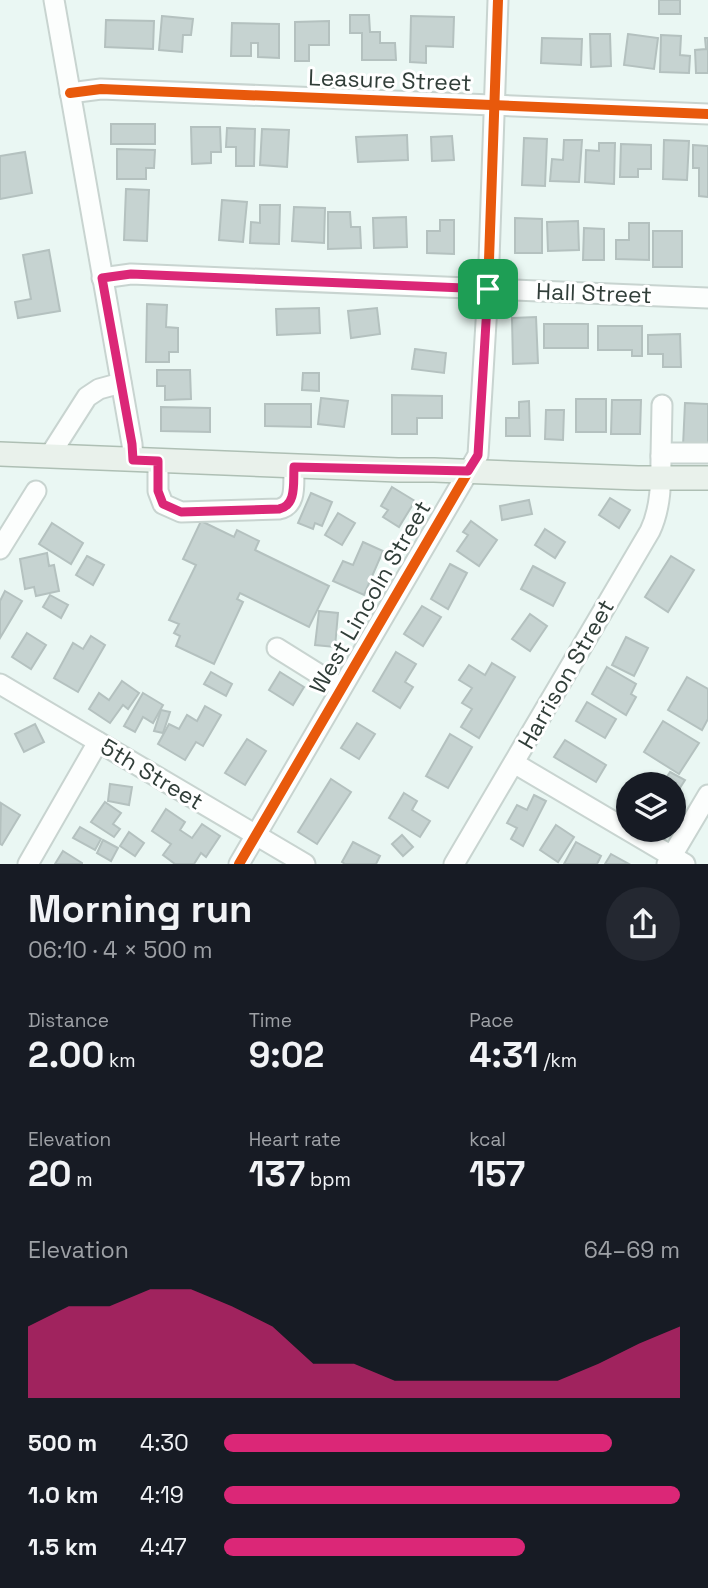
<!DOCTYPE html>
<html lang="en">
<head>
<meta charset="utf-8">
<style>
  body { margin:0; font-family:"Space Grotesk",sans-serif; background:#242831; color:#f1f3f6; height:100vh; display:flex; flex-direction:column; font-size:26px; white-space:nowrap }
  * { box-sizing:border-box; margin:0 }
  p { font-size:23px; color:#9ea1a6 }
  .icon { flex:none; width:38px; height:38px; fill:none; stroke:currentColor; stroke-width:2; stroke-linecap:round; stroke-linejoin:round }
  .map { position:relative; height:864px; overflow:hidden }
  .side { display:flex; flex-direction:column; background:#171b24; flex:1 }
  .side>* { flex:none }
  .controls { position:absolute; left:616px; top:772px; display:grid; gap:14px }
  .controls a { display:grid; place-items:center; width:70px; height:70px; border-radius:50%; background:#171b24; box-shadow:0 2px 5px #0004; font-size:35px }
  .pin { position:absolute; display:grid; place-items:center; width:60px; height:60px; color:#fff; margin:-30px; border-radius:14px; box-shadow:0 4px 10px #0006 }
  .round { display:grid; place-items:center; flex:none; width:74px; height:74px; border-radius:37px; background:#242831 }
  .head { display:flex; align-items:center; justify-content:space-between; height:119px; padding:0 28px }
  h1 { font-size:38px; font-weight:700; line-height:52px }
  .metrics { display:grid; grid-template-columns:repeat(3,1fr); gap:10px; height:119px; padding:7px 28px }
  .metrics div { display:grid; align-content:center }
  .metrics b { font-size:35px; font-weight:700 }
  .metrics small { font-size:19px; font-weight:400 }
  .metrics p { font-size:19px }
  .chart { height:196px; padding:14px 28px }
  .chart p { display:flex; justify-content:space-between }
  .chart svg { width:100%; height:126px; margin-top:7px; fill:#db2777; opacity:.7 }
  ul { padding:0 28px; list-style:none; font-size:23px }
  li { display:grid; grid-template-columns:112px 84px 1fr; align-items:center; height:52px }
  li i { height:18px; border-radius:9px; background:#db2777 }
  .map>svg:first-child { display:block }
</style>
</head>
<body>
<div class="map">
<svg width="708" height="864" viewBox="0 0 708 864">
  <rect width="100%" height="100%" fill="#eaf7f3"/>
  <g fill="#c6d3d1" stroke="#b4c1bf" stroke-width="2">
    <rect x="659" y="0" width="21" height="14"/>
    <path d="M350,15H369L370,32H380V43H395L396,60H362V33H350Z"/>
    <path d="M162,16L193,19L191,35H183L182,52L159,50Z"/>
    <path d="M411,16L454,17L453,47L426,46V63L410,62Z"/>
    <path d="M106,20L154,21L153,49L105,47Z"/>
    <path d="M329,21V45H309V61H295V22Z"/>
    <path d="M232,23L279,24V58L258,57V43H251V56H231Z"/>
    <path d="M590,34H610L611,66L591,67Z"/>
    <path d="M628,34L658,38L654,69L624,65Z"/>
    <path d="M661,35L681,36L680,55L690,56L689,73L660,72Z"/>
    <path d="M542,38L582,39L581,65L541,63Z"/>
    <path d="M705,38H708V73H696L695,50L706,49Z"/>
    <rect x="111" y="124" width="44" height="20"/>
    <path d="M191,127H220L221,152H211V163L192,164Z"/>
    <path d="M227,128L255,129L254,166H236V147H226Z"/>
    <path d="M262,129L289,130L287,167L260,165Z"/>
    <path d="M407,135L408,160L358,162L356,137Z"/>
    <path d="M452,136L454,160L432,161L431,137Z"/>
    <path d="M524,138L547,139L545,186L522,185Z"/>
    <path d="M564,140H582L579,182L550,181L552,159L563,160Z"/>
    <path d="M664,140L689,141L687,180L663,179Z"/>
    <path d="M599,143H615L614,184L585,182L586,150L599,151Z"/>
    <path d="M621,144L651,145V169H638V177H620Z"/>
    <path d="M693,145L708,146V197L699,196V168H693Z"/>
    <path d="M117,149L155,150L154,168H146V179H117Z"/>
    <path d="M25,152L32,193L0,199V156Z"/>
    <path d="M126,189L149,190L147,241L124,240Z"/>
    <path d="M222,200L247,202L243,242L219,240Z"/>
    <path d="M260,205H280L279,244L250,243L251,222L260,223Z"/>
    <path d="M294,207L325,208L324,243L292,241Z"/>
    <path d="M328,212H350L351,227H360L361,248L328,249Z"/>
    <path d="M406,217L407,247L374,248L373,218Z"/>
    <path d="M515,218L542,219V253H515Z"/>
    <path d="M440,220H454V254L427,253V231H440Z"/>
    <path d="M578,221L579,250L548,251L547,222Z"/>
    <path d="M629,223H649V260L616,259V240H629Z"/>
    <path d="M584,228L604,229V260H583Z"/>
    <rect x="653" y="231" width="29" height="36"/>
    <path d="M49,250L60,311L18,318L15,302L31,299L23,255Z"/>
    <path d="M147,304L167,305L166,327L178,328V352H169V362H146Z"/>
    <path d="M319,308L320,333L277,335L276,309Z"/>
    <path d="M377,308L380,334L351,338L348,311Z"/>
    <path d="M536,317L538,363L513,364L512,318Z"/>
    <rect x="544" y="324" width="44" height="24"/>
    <path d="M598,326H642V356H632V350H598Z"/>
    <path d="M680,334L681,367H663V354H648V335Z"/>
    <path d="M415,349L446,353L444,373L412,369Z"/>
    <path d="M157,370H190L191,399L165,400V386H157Z"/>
    <path d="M303,373H319V391L302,390Z"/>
    <path d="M392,395L442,396V418H417V434H392Z"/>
    <path d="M321,398L348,401L344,427L318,424Z"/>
    <rect x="576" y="399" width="30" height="33"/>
    <path d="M612,400H641L640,434H611Z"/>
    <path d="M529,401L530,436H506V418H519V402Z"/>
    <path d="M685,403L708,404V447L683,446Z"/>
    <path d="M265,404H311V427L265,426Z"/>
    <path d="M161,407L210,408V432L161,431Z"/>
    <path d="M546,410H564L563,440L545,439Z"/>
    <path d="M392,487L415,501L399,527L383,517L388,510L381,506Z"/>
    <path d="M311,493L332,502L322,526L315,523L313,529L298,523Z"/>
    <path d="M610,498L630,510L619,528L599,515Z"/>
    <path d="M529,500L532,514L502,520L500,506Z"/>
    <path d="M338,513L355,523L342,545L325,535Z"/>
    <path d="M201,521L234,537L237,530L259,541L255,550L329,586L309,627L240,593L237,599L243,602L214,664L176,646L180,636L174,633L179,624L169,620L196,565L183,559Z"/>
    <path d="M471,521L497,540L479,566L457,551L468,535L463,532Z"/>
    <path d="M52,523L83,543L71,564L39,544Z"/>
    <path d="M545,529L565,542L555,558L535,545Z"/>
    <path d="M363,542L383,551L364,595L333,581L343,561L353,565Z"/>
    <path d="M47,553L49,566L54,565L59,591L36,596L34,587L25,589L20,559Z"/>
    <path d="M87,556L104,565L93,585L76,575Z"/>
    <path d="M671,556L694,570L668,612L645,597Z"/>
    <path d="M450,564L467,573L448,609L431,599Z"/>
    <path d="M533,566L565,583L553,606L521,589Z"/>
    <path d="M5,591L22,601L0,638V601Z"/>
    <path d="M50,595L68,605L61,618L43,607Z"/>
    <path d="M422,606L441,617L423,646L404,634Z"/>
    <path d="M319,611L338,613L335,647L315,645Z"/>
    <path d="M530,614L547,626L530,651L512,639Z"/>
    <path d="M27,633L46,645L31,669L12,657Z"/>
    <path d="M91,636L105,645L78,692L54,678L73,643L83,649Z"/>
    <path d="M626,637L648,648L634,676L612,665Z"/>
    <path d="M396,652L416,664L405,682L413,687L400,708L373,691Z"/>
    <path d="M492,663L515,677L479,738L461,727L472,709L462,703L472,688L459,680L469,665L485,675Z"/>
    <path d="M607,667L636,684L631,694L636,697L626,715L592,694Z"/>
    <path d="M211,672L232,684L226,696L204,684Z"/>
    <path d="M280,672L304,687L293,705L269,690Z"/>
    <path d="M687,677L708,689V719L702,730L668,710Z"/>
    <path d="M122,681L139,693L128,709L123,705L110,723L89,709L99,693L109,700Z"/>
    <path d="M143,693L163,705L153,723L143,717L135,732L124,726Z"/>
    <path d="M587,702L616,719L605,738L576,721Z"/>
    <path d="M205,706L221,715L203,746L196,742L185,760L158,744L169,724L179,729L187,715L197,721Z"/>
    <path d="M161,710L170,712L163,733L154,731Z"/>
    <path d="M663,721L699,743L679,774L644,752Z"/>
    <path d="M357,723L375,734L359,759L341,748Z"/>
    <path d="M35,724L44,742L24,752L15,734Z"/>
    <path d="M450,734L472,747L448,788L426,776Z"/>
    <path d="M247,739L266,751L245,785L225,773Z"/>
    <path d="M565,740L606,765L596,782L554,757Z"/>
    <path d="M670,772L685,780L676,794L674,792V784H650L654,776L664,781Z"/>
    <path d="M331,779L351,792L317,844L298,832Z"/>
    <path d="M110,784L132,787L129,805L108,801Z"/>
    <path d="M404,793L417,801L412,810L430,821L420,837L389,818Z"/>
    <path d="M534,795L546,801L523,846L511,839L517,828L507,823L517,805L527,810Z"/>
    <path d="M105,802L121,813L113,824L120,829L114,837L91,822Z"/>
    <path d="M1,803L20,815L2,845L0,844Z"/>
    <path d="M166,809L185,822L180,830L192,838L202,824L220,836L206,857L201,853L194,864H175L163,855L171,844L152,831Z"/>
    <path d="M556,825L574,837L558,862L540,850Z"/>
    <path d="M80,827L101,839L95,850L73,838Z"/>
    <path d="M129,832L144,843L135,856L120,846Z"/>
    <path d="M402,835L413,847L403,856L392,844Z"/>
    <path d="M103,840L118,848L111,861L97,853Z"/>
    <path d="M353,842L380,856L376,864H345L342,862Z"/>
    <path d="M576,842L601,856L597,864H564Z"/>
    <path d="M63,851L82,863V864H55Z"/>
    <path d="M611,854L629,864H605Z"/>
  </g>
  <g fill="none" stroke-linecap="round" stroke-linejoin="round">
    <defs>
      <g id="minor">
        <path d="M54,0L132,444L133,460"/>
        <path d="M70,93L101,89L708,114"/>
        <path d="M102,278L131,274L708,298"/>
        <path d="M50,455L87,397L99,389L121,383"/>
        <path d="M661,456L662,405"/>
        <path d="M158,461V491L163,504L181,512L279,509C298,505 293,483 294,466"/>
        <path d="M0,549L36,491"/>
        <path d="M277,648L341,688"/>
        <path d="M0,684L305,864"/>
        <path d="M514,763L685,864"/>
        <path d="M28,864L98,742"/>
        <path d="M239,864L478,455L488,289L498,0"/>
        <path d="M454,864L650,531C661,508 661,482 661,456L664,453H708"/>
        <path d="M667,864L708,795"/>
      </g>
      <path id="major" d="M0,454L398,470H434L638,478H708"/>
    </defs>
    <use href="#minor" stroke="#c8d4d0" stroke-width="23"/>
    <use href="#major" stroke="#aebfb4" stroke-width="26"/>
    <use href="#minor" stroke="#fcfefd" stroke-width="19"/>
    <use href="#major" stroke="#e9f1eb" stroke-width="23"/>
    <defs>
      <g id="cycleway">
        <path d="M70,93L101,89L708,114"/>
        <path d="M239,864L478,455L488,289L498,0"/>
      </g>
    </defs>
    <use href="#cycleway" stroke="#fff" stroke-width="15"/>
    <use href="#cycleway" stroke="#e8590c" stroke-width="10"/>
  </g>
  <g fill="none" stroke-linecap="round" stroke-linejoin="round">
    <defs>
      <path id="route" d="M131,274L488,289L478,455L468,471L294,467C293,483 297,505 279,509L181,512L163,504L158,491V461L133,460L132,444L102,278Z"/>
    </defs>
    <use href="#route" stroke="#fff" stroke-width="14"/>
    <use href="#route" stroke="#db2777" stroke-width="9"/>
  </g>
  <g text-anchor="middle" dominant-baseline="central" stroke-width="6" stroke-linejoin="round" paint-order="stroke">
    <g font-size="23" fill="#313e39" stroke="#fff">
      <text transform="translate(390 80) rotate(2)">Leasure Street</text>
      <text transform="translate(594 293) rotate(2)">Hall Street</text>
      <text transform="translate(370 597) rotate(-60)">West Lincoln Street</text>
      <text transform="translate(566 674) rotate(-60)">Harrison Street</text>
      <text transform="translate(152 774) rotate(31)">5th Street</text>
    </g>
  </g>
</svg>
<div class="controls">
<a><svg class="icon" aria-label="layers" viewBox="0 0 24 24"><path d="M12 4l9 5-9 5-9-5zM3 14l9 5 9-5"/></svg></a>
</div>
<div class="pin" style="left:488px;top:289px;background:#1e9e55"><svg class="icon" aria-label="arrive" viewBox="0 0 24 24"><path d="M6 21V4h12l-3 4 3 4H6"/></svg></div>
</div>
<section class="side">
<div class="head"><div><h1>Morning run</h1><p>06:10 · 4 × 500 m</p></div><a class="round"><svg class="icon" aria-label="share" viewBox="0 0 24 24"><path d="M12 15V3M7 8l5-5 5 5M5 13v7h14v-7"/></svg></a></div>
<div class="metrics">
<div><p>Distance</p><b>2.00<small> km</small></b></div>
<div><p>Time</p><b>9:02</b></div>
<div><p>Pace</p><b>4:31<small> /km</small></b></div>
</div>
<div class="metrics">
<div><p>Elevation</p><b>20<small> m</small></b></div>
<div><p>Heart rate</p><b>137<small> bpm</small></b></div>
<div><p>kcal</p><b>157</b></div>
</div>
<div class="chart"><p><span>Elevation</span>64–69 m</p>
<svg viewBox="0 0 160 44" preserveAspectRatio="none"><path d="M0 44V19L10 12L20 12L30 6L40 6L50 12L60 19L70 32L80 32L90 38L100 38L110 38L120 38L130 38L140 32L150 25L160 19V44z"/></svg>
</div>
<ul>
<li><b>500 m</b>4:30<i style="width:85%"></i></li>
<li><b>1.0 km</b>4:19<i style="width:100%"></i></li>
<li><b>1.5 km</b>4:47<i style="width:66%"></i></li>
</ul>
</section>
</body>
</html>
